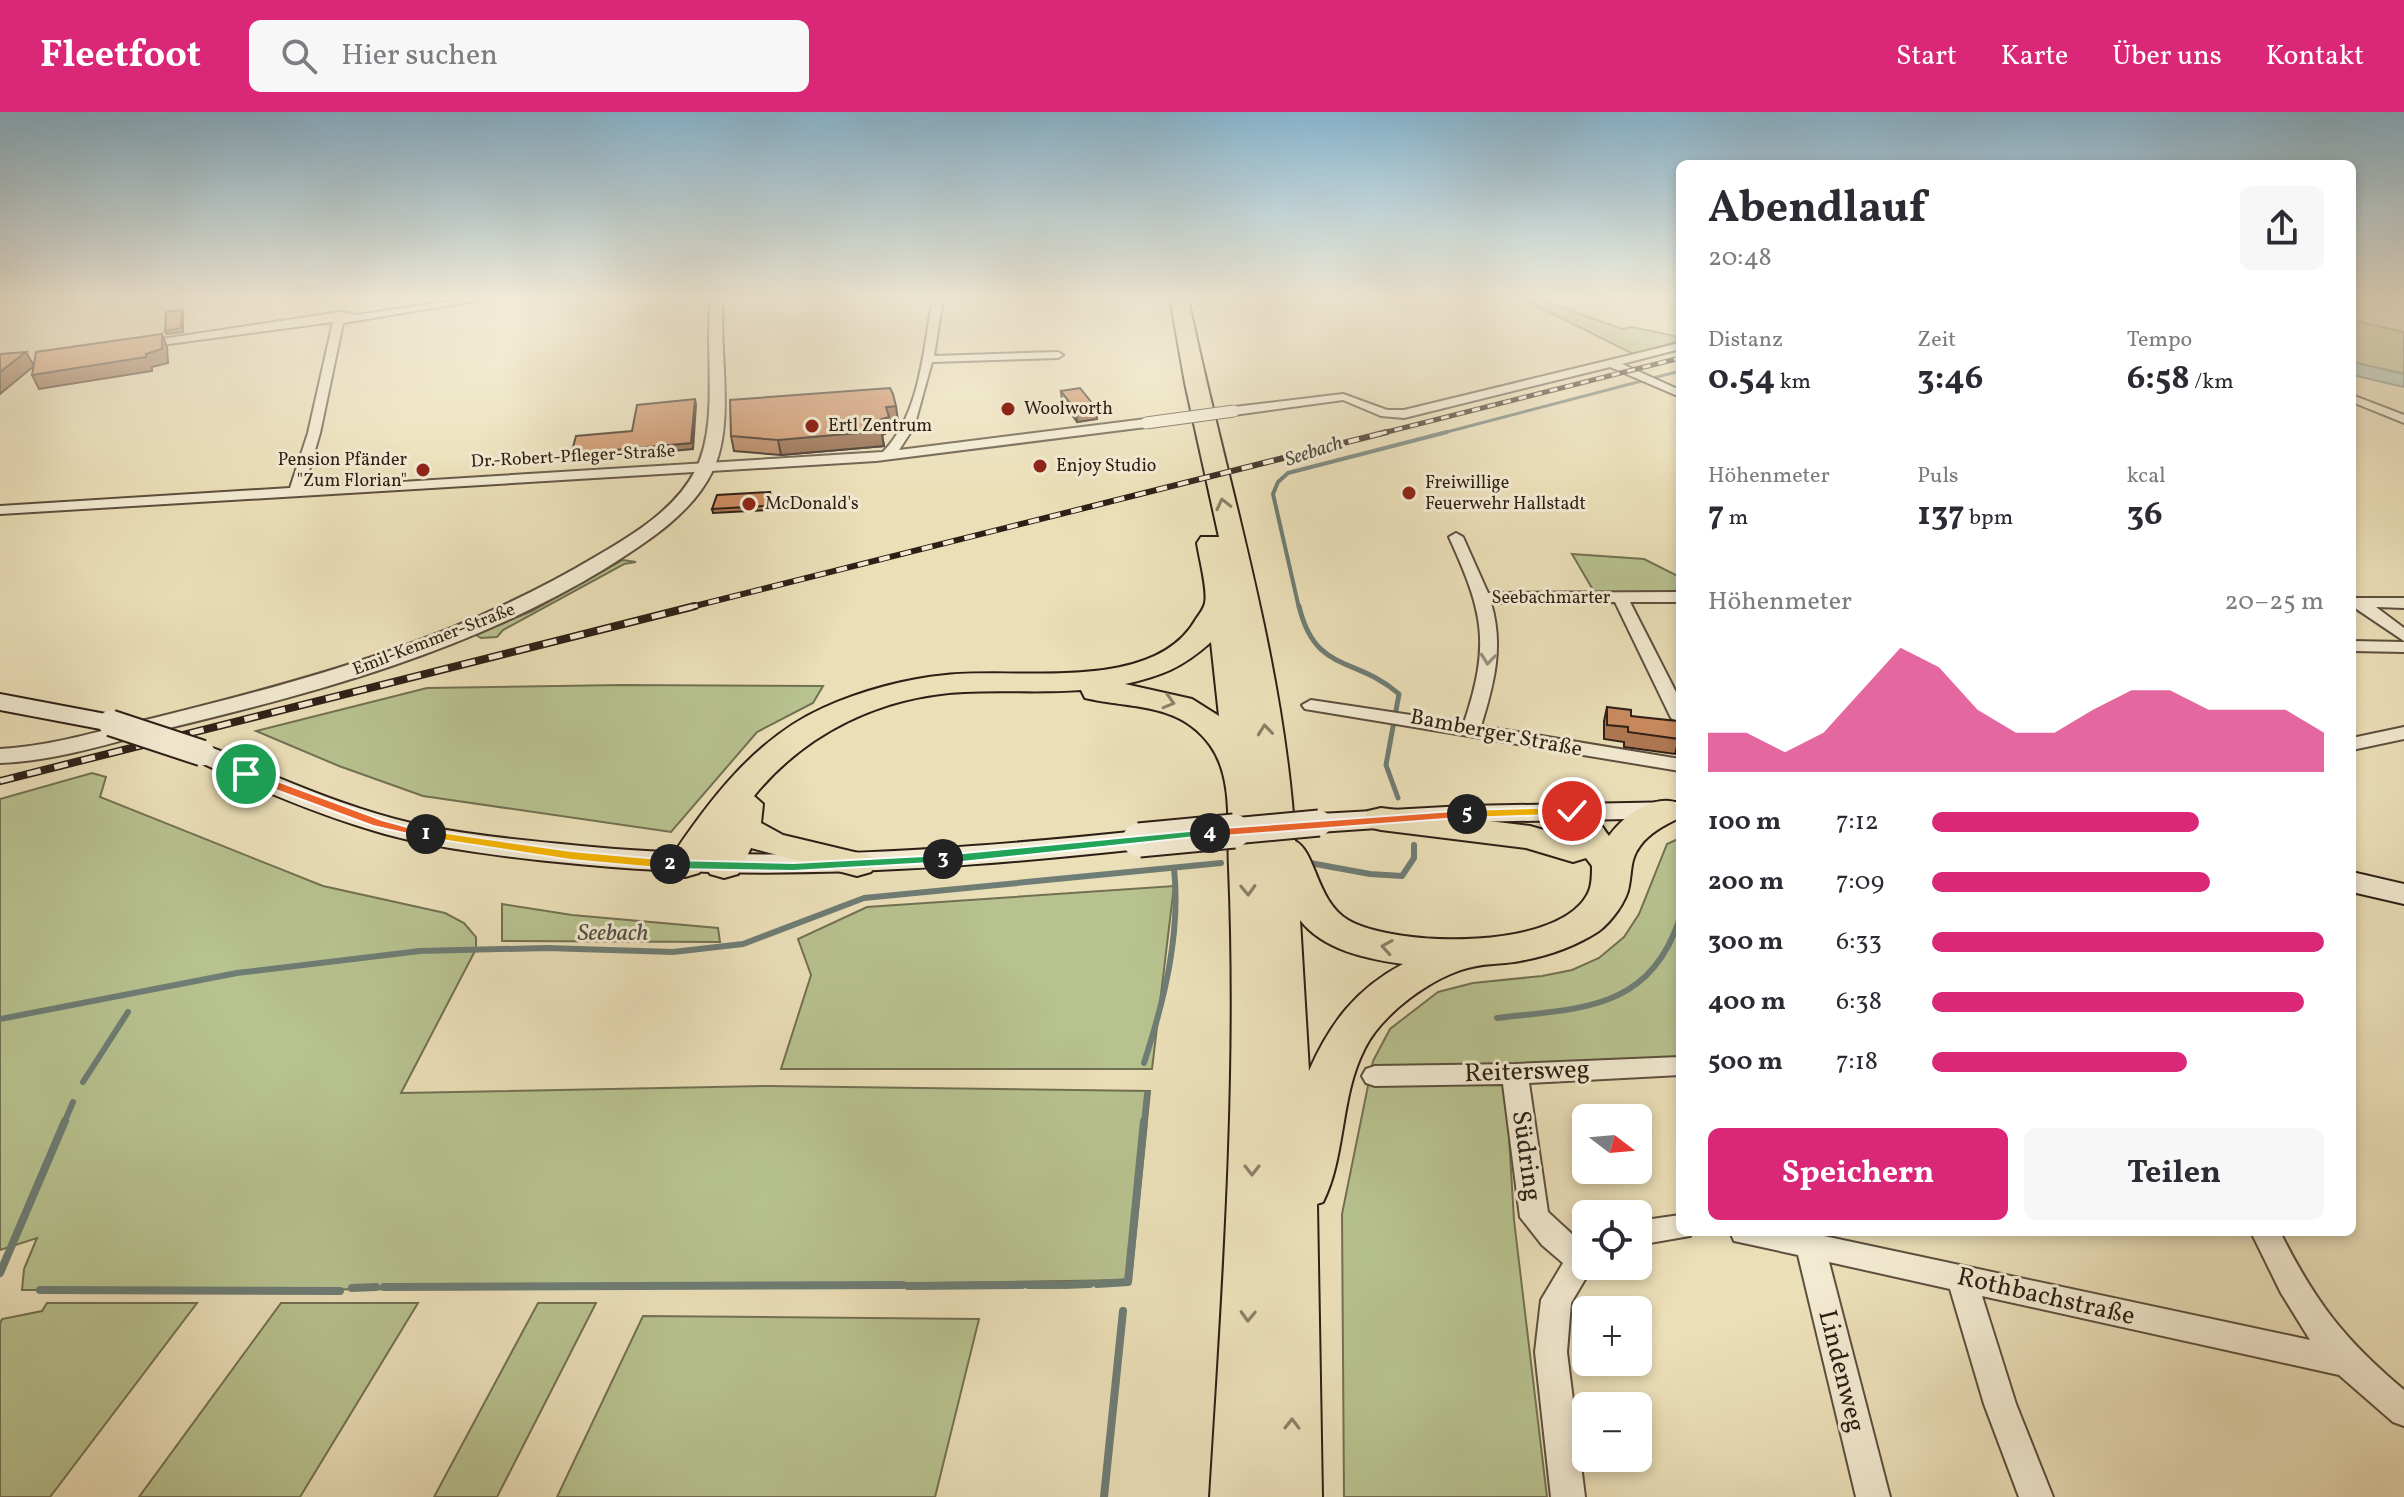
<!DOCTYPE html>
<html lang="de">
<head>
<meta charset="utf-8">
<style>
  body { margin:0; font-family:Vollkorn,serif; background:#f7f7f7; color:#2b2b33; height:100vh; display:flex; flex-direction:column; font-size:30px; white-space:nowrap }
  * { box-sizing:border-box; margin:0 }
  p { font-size:26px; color:#7c7c81 }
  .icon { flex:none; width:44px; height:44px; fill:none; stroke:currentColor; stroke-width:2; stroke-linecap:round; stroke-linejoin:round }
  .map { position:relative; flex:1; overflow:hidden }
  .drawer { position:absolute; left:1676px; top:48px; width:680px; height:1076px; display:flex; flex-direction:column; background:#fff; border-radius:12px; box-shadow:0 4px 12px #0003 }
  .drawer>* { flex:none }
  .needle { width:52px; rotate:106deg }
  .buttons { position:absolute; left:1572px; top:992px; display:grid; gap:16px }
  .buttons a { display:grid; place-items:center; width:80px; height:80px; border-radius:12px; background:#fff; box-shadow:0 4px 12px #0003; font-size:40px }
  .pin { position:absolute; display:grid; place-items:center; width:68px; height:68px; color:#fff; margin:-34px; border:4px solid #fff; border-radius:50%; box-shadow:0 2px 8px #0007 }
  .km { position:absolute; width:40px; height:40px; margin:-20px; border-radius:50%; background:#222; color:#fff; font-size:22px; line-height:40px; text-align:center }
  .round { display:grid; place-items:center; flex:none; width:84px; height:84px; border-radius:12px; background:#f7f7f7 }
  .overview { display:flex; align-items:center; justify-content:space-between; height:136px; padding:0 32px }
  h1 { font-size:44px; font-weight:700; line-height:60px }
  .metrics { display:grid; grid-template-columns:repeat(3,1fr); gap:12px; height:136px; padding:8px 32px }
  .metrics div { display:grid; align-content:center }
  .metrics b { font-size:34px; font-weight:700 }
  .metrics small { font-size:22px; font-weight:400 }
  .metrics p { font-size:22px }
  .chart { height:224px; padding:16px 32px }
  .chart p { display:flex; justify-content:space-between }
  .chart svg { width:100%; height:144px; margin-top:8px; fill:#db2777; opacity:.7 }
  .button { display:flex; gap:16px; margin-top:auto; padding:16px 32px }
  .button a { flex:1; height:92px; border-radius:12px; background:#db2777; color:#fff; font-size:32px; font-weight:700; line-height:92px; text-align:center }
  .button a+a { background:#f7f7f7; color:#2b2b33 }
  ul { padding:0 32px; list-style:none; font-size:26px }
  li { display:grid; grid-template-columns:128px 96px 1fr; align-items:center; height:60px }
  li i { height:20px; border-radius:10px; background:#db2777 }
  header { display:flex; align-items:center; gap:48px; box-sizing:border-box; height:112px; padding:0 40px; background:#db2777; color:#fff }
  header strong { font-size:38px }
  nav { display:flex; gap:44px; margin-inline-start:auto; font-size:28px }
  .search { width:560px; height:72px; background:#f7f7f7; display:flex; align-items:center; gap:20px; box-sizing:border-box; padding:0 28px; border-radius:12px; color:#7c7c81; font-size:30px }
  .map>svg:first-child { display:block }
</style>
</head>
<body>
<header>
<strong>Fleetfoot</strong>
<div class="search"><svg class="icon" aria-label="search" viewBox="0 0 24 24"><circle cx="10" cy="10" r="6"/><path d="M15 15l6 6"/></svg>Hier suchen</div>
<nav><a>Start</a><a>Karte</a><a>Über uns</a><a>Kontakt</a></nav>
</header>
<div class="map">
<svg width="2404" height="1385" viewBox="0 0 2404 1385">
  <rect width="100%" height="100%" fill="#ebdfb8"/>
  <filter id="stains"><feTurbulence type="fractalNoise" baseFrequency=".0025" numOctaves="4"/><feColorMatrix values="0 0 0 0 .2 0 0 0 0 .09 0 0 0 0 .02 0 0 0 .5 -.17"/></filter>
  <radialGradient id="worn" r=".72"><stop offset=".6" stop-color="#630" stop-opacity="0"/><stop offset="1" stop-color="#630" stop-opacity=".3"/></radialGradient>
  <g fill="#b7c28f" stroke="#727052" stroke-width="2">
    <path d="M1536,186L1622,217L1632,215L1680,225V229L1633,242L1523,187Z"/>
    <path d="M2352,208L2404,220V262L2352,250Z"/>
    <path d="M1572,442L1644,447L1680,465V481L1596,483Z"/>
    <path d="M623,448L636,450L624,452L503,518L497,525L481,526L476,523L532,499Z"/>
    <path d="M622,573L823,574L813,591L757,620L671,720L423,684L339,654L256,619L427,576Z"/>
    <path d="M92,661L106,665L100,685L323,774L445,801L464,811L476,825V837L401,981L768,974L1150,979L1131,1168L544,1177L22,1178L24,1157L37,1126L0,1138V687Z"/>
    <path d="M1680,726V952L1505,959L1514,1108L1547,1385H1344L1342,1102L1373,949L1390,917L1438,880L1473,871L1542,864L1572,858L1599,846L1624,825L1639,802L1667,732Z"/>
    <path d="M1174,774L1152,957H781L811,863L798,827L867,795Z"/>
    <path d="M502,792L572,803L718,816L720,830L502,829Z"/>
    <path d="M47,1191H197L50,1385H0V1212L2,1207L42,1199Z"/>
    <path d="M281,1191H418L300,1385H139Z"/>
    <path d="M538,1191H596L497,1385H434Z"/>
    <path d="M643,1204L979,1207L935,1385H557Z"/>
  </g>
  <path fill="#99bcb4" stroke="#6e7d75" stroke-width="2" d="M2352,250L2404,262V275L2352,263Z"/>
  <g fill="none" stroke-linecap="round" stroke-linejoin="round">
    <path stroke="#6e7d75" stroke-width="3" d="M1439,322L1680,259"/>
    <path stroke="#6e7d75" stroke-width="4" d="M1299,496L1273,382L1278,370L1288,361L1447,320"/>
    <path stroke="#6e7d75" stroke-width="5" d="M1299,494C1315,562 1356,544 1399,582L1386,653L1398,686"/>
    <g stroke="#6e7d75" stroke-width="6">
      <path d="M1310,751L1370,762L1402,764L1414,746V733"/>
      <path d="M1497,906C1582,896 1649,899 1680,806"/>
      <path d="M0,907L237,861L420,839L547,836L673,840L743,832L864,786L1221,751"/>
      <path d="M1144,951C1164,889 1181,822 1174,756"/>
      <path d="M83,970L128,900"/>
      <path d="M64,1011L73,990"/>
      <path d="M1144,1011L1147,982"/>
    </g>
    <g stroke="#6e7d75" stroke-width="8">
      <path d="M0,1161L65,1009"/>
      <path d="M1097,1172L1128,1170L1144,1009"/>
      <path d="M1028,1173H1060"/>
      <path d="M1064,1173L1090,1172"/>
      <path d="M908,1174L1022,1173"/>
      <path d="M384,1175L903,1173"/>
      <path d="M352,1176L376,1175"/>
      <path d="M40,1178L340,1179"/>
      <path d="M1104,1385L1123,1199"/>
    </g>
    <defs>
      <g id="minor">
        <path d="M472,186H493L343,211L320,321L304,376L883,340C921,301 923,237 933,186H943L934,244L1058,240L1063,243L1058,246L932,250L914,315L899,338L1146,307L1152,311L1146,315L876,349L0,402V394L290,376L308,321L333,210L139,236L135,235V231L341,200L356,203Z"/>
        <path d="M1680,231V237L1622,252L1680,278V285L1610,255L1404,306L1381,304L1343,288L1234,303L1228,299L1234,295L1343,282L1387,298H1404Z"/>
        <path d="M2352,283L2404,303V311L2352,290Z"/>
        <path d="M1456,421L1463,425L1488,481L1680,480V490H1630L1680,588V611L1671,606L1615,490L1491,491C1504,534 1494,572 1481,614L1680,647V659L1305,597L1302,593L1311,588L1464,611C1491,530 1483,500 1449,425Z"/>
        <path d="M2352,486H2404V496L2376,495L2404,516V529L2352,494Z"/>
        <path d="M2352,529L2404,530V540L2352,539Z"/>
        <path d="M2404,615V627L2352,638V626Z"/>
        <path d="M1680,945V963L1529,971L1548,1100L1586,1135V1154H1593L1571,1191L1567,1240L1585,1385H1551L1535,1240L1541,1188L1563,1151L1542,1133L1520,1105L1503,972L1375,974L1366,971L1362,964L1366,957L1375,954L1515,952Z"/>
        <path d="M1680,1103V1120H1692L1690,1124L1638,1133V1109Z"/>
        <path d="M1730,1120L1810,1121L2310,1228L2281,1181L2251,1120H2280C2316,1191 2343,1226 2404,1278V1314L2393,1310L2339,1263L1982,1184L2016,1292L2053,1385H2019L1984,1292L1950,1177L1829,1150L1890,1385H1856L1798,1143L1734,1129Z"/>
      </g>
      <path id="tertiary" d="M711,186H723C718,239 736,312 712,360C691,403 645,431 606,456C470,539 319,580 165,617C110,631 57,649 0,651V637C53,634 102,618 154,606C308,568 458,527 595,445C631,424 675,398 695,359C720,312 704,239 711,186Z"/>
      <g id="secondary">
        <path d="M0,582L111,603L120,606L124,611L120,616L111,619L0,598Z"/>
        <path d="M202,633C227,639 251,654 274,664C318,682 364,700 411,711C460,722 511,727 561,732C754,753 946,739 1139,719L1149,722L1154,728L1149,734L1139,737C945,758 752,771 558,750C500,744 441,737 385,722C318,703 255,676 193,647L189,641L193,635Z"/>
        <path d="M1680,690V706L1464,710L1319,720L1309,717L1305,711L1309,705L1319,702L1464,694Z"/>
        <path d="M2352,760L2404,772V792L2352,780Z"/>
      </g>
      <path id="motorway" d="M1170,186H1188C1225,366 1284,544 1295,729C1316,739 1316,789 1348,808C1396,836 1564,839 1589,779C1592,772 1592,762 1592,754L1586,746L1573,750L1526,736L1381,718L1368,715L1363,707L1368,699L1381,696L1530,714L1572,726L1554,699L1559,691C1589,684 1593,703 1609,724C1623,704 1656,680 1680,692L1679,706C1665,713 1649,721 1640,734C1630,747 1632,759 1629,774C1627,789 1611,810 1599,819C1576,834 1548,844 1520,849C1505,852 1488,851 1472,855C1434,863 1381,902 1364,938C1340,985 1346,1044 1323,1090L1317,1092L1322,1385H1210C1223,1176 1238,966 1229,756C1227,717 1234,666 1210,633C1179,590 1131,597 1085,586L1081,578C1042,581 1003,578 964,580C882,584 806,620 754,684L763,692L761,711L783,723L871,744L876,752L871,760L857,764L751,736L738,762L724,766L710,762L705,754L708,747L699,761L685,765L671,761L666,753C706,692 754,627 823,596C861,579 904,567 946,563C1018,555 1154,582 1196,507C1199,503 1204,496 1205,491C1208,478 1199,445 1197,431L1201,425H1219L1185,271ZM1211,530L1219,604L1192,587L1125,572C1162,564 1183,555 1211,530ZM1300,808C1323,838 1367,847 1403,852C1356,877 1330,911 1309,959Z"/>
    </defs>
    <use href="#minor" stroke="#5d4f3e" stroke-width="4"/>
    <use href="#tertiary" stroke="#5d4f3e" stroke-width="4"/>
    <use href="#secondary" stroke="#2e1f16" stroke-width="4"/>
    <use href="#motorway" stroke="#2e1f16" stroke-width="4"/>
    <use href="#minor" fill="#f2ead1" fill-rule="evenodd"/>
    <use href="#tertiary" fill="#f2ead1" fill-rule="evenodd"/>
    <use href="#secondary" fill="#f2ead1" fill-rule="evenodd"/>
    <use href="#motorway" fill="#ebdfb8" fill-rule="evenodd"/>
    <defs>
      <path id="rail-far2" d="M1379,322L1680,246"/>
      <path id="rail-far1" d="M687,496L1387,320"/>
      <path id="rail" d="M0,669L695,494"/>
    </defs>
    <use href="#rail-far2" stroke="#2e1f16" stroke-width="5"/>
    <use href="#rail-far1" stroke="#2e1f16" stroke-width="6"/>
    <use href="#rail" stroke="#2e1f16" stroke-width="8"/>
    <use href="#rail-far2" stroke="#f2ead1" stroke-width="3" stroke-dasharray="8" stroke-linecap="butt"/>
    <use href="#rail-far1" stroke="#f2ead1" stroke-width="4" stroke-dasharray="11" stroke-linecap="butt"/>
    <use href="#rail" stroke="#f2ead1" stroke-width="5" stroke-dasharray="14" stroke-linecap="butt"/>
    <defs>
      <path id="minor-bridge" d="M1146,311L1234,299"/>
      <g id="secondary-bridge-far1">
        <path d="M111,611L202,641"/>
        <path d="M1212,721L1319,711"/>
      </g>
      <path id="secondary-bridge" d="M1139,728L1234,719"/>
    </defs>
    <use href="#minor-bridge" stroke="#5d4f3e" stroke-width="13" stroke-linecap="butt"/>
    <use href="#secondary-bridge-far1" stroke="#2e1f16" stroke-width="29" stroke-linecap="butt"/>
    <use href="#secondary-bridge" stroke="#2e1f16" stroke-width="37" stroke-linecap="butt"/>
    <use href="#minor-bridge" stroke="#f2ead1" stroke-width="11"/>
    <use href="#secondary-bridge-far1" stroke="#f2ead1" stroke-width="25"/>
    <use href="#secondary-bridge" stroke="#f2ead1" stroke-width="33"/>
  </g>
  <g fill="#af7853" stroke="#2e1f16" stroke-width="2">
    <path d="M1061,279L1096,296L1097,307L1077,310L1062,289Z"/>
    <path d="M889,309L891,319L882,323L884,334L781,343L734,339L731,324L898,309Z"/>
    <path d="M770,380L771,384L767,398L713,401L712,397Z"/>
    <path d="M1607,595L1631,604L1679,627L1675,642L1624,635V630L1604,627V609Z"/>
  </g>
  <g fill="#8e6143" stroke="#2e1f16" stroke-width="2">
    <path d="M182,198L183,201V220L166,222L165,219Z"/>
    <path d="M162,222L167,235L168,251L152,255V259L39,277L32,263L146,242Z"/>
    <path d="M26,240L34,254L0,282V260Z"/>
    <path d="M695,287L696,293L693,337L573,348L571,342L691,331Z"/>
    <path d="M896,294L898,309H889L891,319L882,323L884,334L781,343L778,328L879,308L886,295Z"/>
    <path d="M1096,296L1097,307L1077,310L1076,299Z"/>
  </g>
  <g fill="#cb8b60" stroke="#2e1f16" stroke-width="2">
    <path d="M182,198L181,216L165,219L166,200Z"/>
    <path d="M162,222V237L146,242V245L32,263L36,240Z"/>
    <path d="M26,240L0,260V242Z"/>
    <path d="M890,276L893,282L896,294L886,295L889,305L879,308L881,319L778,328L731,324L730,288Z"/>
    <path d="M1080,276L1096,296L1076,299L1061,279Z"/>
    <path d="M695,287L691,331L571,342L576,324L632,319L637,293Z"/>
    <path d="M770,380L766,394L712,397L717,383Z"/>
    <path d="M1607,595L1631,598V604L1677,609L1679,627L1628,620V615L1607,613Z"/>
  </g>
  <defs><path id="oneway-chevron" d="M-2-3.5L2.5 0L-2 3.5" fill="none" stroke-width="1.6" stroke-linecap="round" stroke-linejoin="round" transform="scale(2)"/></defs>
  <g stroke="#8c7f67">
    <use href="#oneway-chevron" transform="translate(1223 392) rotate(-103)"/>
    <use href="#oneway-chevron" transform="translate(1169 590) rotate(16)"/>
    <use href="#oneway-chevron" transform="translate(1265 618) rotate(-96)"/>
    <use href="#oneway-chevron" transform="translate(1248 778) rotate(88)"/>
    <use href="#oneway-chevron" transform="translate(1387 835) rotate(-171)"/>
    <use href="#oneway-chevron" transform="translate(1252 1058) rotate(90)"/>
    <use href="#oneway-chevron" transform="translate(1248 1204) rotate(92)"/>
    <use href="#oneway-chevron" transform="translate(1292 1312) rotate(-89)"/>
  </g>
  <use stroke="#9a8f7d" href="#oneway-chevron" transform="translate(1488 547) rotate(96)"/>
  <linearGradient id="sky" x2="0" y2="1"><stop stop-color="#88b7d3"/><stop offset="0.49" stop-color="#f6f1df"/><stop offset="1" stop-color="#f6f1df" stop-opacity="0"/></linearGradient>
  <rect width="2404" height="379" fill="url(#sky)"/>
  <path fill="#f0652b" stroke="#fff" stroke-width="2" d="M241,659H250L382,708L433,722L426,726L373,714L241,665Z"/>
  <path fill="#f5b400" stroke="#fff" stroke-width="2" d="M426,718L571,739L670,748L677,752L670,757L571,748L422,725V719Z"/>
  <path fill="#22a559" stroke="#fff" stroke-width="2" d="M943,743L948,744V750L793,759L670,757L663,752L670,748L793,751Z"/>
  <path fill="#22a559" stroke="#fff" stroke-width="2" d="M1210,717L1216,721L1214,723L943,752L936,747L943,743Z"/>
  <path fill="#f0652b" stroke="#fff" stroke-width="2" d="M1467,698L1473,702L1471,705L1210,725L1203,721L1210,717Z"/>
  <path fill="#f5b400" stroke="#fff" stroke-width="2" d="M1572,695L1577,696V702L1467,706L1460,702L1467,698Z"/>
  <g fill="#8f2418" stroke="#f2ead1" stroke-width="3">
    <circle cx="1008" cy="297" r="8"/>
    <circle cx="812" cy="314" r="8"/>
    <circle cx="1040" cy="354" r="8"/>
    <circle cx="423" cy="358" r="8"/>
    <circle cx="1409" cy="381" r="8"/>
    <circle cx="749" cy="392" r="8"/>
  </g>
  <g text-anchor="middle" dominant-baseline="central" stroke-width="6" stroke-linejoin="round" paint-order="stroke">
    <g font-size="18" fill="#2e1f16" stroke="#f2ead1" text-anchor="start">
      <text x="1024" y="297">Woolworth</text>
      <text x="828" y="314">Ertl Zentrum</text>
      <text x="407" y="348" text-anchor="end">Pension Pfänder<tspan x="407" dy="21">"Zum Florian"</tspan></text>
      <text x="1056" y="354">Enjoy Studio</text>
      <text x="1425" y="371">Freiwillige<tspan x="1425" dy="21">Feuerwehr Hallstadt</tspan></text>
      <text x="765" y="392">McDonald's</text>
    </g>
    <g font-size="18" fill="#2e1f16" stroke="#f2ead1">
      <text transform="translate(573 345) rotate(-3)">Dr.-Robert-Pfleger-Straße</text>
      <text x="1551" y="486">Seebachmarter</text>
      <text transform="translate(434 528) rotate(-21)">Emil-Kemmer-Straße</text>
    </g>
    <g font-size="20" font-style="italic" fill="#4e4e45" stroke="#f2ead1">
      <text transform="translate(1314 340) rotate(-18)">Seebach</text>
    </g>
    <g font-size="22" fill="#2e1f16" stroke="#f2ead1">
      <text transform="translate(1496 622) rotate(11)">Bamberger Straße</text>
    </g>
    <g font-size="24" font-style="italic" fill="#4e4e45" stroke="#f2ead1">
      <text x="613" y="822">Seebach</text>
    </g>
    <g font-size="26" fill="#2e1f16" stroke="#f2ead1">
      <text transform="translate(1527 960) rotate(-2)">Reitersweg</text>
      <text transform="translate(1526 1044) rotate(82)">Südring</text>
      <text transform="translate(2046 1185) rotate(13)">Rothbachstraße</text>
      <text transform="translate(1841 1259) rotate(76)">Lindenweg</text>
    </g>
  </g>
  <rect width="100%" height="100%" filter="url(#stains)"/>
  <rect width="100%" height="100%" fill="url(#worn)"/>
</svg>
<div class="buttons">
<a><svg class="needle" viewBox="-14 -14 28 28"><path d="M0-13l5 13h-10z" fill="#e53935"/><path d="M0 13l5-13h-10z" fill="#7c7c81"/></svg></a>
<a><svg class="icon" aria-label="locate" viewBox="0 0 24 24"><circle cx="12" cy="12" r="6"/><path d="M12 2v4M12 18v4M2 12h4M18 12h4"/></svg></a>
<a>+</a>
<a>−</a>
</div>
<div class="pin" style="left:246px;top:662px;background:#1e9e55"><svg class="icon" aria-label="arrive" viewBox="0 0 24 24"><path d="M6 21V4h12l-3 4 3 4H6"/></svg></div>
<div class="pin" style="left:1572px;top:699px;background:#d93025"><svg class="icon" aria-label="check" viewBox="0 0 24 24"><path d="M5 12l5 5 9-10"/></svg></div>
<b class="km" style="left:426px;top:722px">1</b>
<b class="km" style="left:670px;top:752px">2</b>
<b class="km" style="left:943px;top:747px">3</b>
<b class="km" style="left:1210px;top:721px">4</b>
<b class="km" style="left:1467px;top:702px">5</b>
<section class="drawer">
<div class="overview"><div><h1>Abendlauf</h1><p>20:48</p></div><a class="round"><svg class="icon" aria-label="share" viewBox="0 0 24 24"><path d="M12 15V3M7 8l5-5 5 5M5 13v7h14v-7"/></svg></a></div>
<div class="metrics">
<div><p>Distanz</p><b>0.54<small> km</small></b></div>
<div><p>Zeit</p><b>3:46</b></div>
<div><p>Tempo</p><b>6:58<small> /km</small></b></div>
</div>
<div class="metrics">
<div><p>Höhenmeter</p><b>7<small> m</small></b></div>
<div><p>Puls</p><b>137<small> bpm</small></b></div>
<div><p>kcal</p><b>36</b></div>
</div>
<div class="chart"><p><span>Höhenmeter</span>20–25 m</p>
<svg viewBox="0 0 160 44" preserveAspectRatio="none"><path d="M0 44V32L10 32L20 38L30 32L40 19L50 6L60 12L70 25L80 32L90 32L100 25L110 19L120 19L130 25L140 25L150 25L160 32V44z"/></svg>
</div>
<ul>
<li><b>100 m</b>7:12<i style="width:68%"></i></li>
<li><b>200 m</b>7:09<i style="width:71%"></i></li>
<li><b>300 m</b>6:33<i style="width:100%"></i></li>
<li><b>400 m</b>6:38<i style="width:95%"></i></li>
<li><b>500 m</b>7:18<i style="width:65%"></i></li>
</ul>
<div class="button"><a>Speichern</a><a>Teilen</a></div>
</section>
</div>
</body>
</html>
